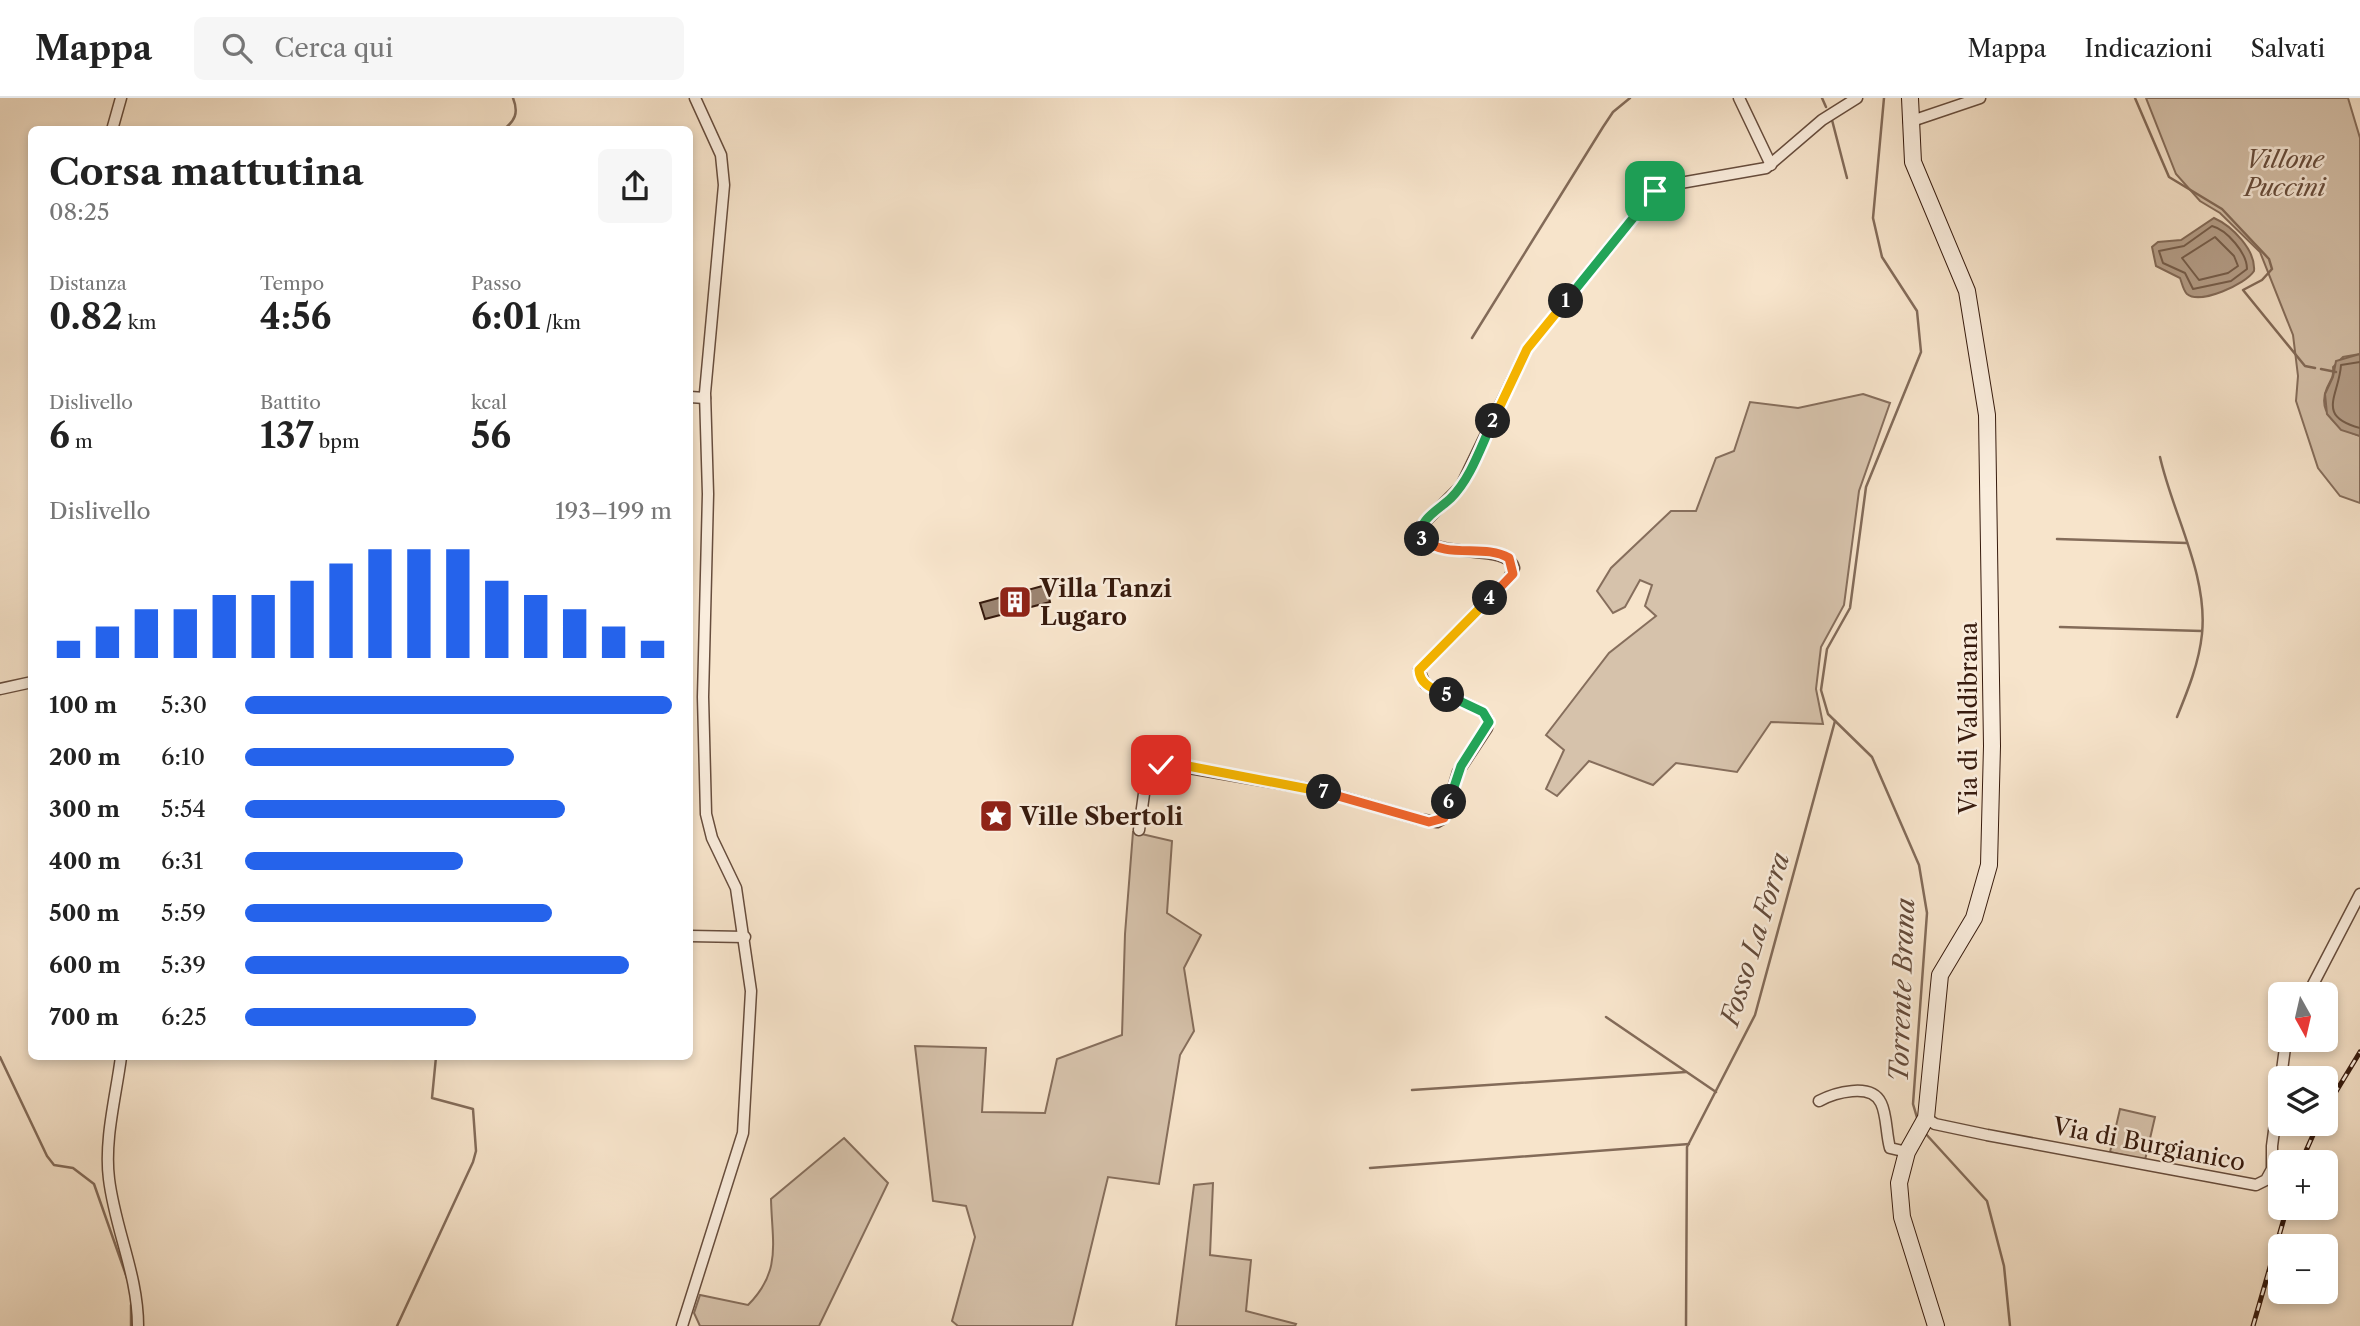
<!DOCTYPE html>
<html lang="it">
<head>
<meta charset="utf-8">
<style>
  body { margin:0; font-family:"Libre Caslon Text",serif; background:#f6f6f6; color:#222; height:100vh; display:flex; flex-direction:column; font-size:26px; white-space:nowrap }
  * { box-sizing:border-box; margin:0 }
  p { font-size:23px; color:#767676 }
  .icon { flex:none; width:38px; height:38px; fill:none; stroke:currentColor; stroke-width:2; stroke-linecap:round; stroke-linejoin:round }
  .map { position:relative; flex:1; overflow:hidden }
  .drawer { position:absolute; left:28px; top:28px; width:665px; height:934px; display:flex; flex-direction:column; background:#fff; border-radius:10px; box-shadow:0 4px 10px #0003 }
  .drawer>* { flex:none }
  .needle { width:46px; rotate:172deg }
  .tools { position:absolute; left:2268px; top:884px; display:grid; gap:14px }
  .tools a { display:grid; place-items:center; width:70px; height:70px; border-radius:10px; background:#fff; box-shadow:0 4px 10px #0003; font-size:35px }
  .pin { position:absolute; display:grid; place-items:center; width:60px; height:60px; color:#fff; margin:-30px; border-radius:14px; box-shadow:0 4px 10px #0006 }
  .km { position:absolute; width:35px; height:35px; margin:-18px; border-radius:50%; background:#222; color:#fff; font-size:19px; line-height:35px; text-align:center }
  .round { display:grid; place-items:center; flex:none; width:74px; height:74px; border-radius:10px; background:#f6f6f6 }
  .head { display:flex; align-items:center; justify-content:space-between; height:119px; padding:0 21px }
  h1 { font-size:38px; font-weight:800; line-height:52px }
  .metrics { display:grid; grid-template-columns:repeat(3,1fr); gap:10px; height:119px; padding:7px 21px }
  .metrics div { display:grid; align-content:center }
  .metrics b { font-size:35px; font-weight:800 }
  .metrics small { font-size:19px; font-weight:400 }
  .metrics p { font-size:19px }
  .chart { height:196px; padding:14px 21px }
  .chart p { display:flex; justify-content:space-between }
  .chart svg { width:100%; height:126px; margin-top:7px; stroke:#2563eb; stroke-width:6 }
  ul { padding:0 21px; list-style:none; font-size:23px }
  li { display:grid; grid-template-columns:112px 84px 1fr; align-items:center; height:52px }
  li i { height:18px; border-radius:9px; background:#2563eb }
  header { display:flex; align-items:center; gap:42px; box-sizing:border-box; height:98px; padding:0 35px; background:#fff; border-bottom:2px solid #e0e0e0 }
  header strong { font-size:33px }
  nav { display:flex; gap:38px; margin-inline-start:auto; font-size:24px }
  .search { width:490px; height:63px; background:#f6f6f6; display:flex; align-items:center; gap:18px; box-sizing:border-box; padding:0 24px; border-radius:10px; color:#767676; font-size:26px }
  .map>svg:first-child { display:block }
</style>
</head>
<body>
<header>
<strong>Mappa</strong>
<div class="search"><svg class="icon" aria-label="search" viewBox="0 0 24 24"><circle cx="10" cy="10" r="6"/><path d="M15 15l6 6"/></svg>Cerca qui</div>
<nav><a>Mappa</a><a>Indicazioni</a><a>Salvati</a></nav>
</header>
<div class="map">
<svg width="2360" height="1228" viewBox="0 0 2360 1228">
  <rect width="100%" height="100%" fill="#f7e4cb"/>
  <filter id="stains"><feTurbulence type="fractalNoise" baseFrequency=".00286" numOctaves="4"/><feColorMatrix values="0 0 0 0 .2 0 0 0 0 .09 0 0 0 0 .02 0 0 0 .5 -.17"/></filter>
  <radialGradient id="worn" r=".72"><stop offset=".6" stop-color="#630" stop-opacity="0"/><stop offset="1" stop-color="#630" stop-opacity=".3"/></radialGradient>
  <g fill="#d6c2ab" stroke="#866e5c" stroke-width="2">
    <path d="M2146,0H2348L2360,40V256L2343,259L2333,269C2334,279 2331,281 2327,290C2316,315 2339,331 2360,338V405L2340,398L2318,370L2296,303L2298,278L2293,237L2260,154L2220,115L2200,103L2176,76Z"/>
    <path d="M1863,296L1890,305L1859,393L1844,507L1821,549L1816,591L1823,626L1771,624L1737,674L1676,665L1653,687L1589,663L1557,698L1546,691L1564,652L1546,637L1609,555L1656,518L1645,508L1652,487L1640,482L1625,509L1613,515L1597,493L1611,470L1671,413H1696L1716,360L1734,353L1750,304L1798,310Z"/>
    <path d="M1133,734L1172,743L1167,815L1201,837L1184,870L1194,933L1180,957L1159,1086L1108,1079L1072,1228H958L952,1223L975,1139L966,1108L933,1103L915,948L986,950L982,1014L1045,1015L1057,961L1122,937L1125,836Z"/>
    <path d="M2120,1011L2155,1019L2145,1062L2110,1054Z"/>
    <path d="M844,1040L888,1085L819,1228H700L694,1215L700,1197L748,1207C782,1173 772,1145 771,1101Z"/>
    <path d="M1213,1085L1210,1157L1251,1162L1246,1213L1296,1226L1295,1228H1176L1194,1087Z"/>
  </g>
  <g fill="#b6a08b" stroke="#836b59" stroke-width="2">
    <path d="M2214,120C2232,128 2256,152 2254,173C2246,186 2200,207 2187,196C2183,192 2182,185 2180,180L2156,168L2152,149L2158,144L2181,142Z"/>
    <path d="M2360,256V338L2341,332L2327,316L2325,296L2333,279L2336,263Z"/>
  </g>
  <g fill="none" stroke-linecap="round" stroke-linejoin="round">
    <g stroke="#765e4c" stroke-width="2">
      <path d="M2212,128C2227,132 2247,155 2247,171L2231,183L2193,191L2185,175L2163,165L2159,153L2184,148Z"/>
      <path d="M2215,139L2234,158L2238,168L2228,175L2199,182L2182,160Z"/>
      <path d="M2360,264L2341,267C2339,298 2315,318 2360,330"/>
    </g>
    <g stroke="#836b59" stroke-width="2.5">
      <path d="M1822,0L1826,9"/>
      <path d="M1884,0L1873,120L1882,159L1917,213L1921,254L1866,389L1850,510L1827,551L1821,592L1828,616L1872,659L1919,767L1927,815L1913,1006L1918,1023"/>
      <path d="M2135,0L2169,79L2222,111L2269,161L2272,171L2262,182L2243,192L2305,268L2315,270"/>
      <path d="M1832,22L1847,80"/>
      <path d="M503,32C515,23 519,15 513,0"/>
      <path d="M1472,240L1603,29L1613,14L1630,0"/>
      <path d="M2321,271L2336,274"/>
      <path d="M2160,359C2173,417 2208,476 2202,536C2199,565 2188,592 2177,619"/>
      <path d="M2057,441L2187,445"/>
      <path d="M2060,529L2202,533"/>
      <path d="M1606,919L1716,994"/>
      <path d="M0,959L47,1058L54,1067L73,1070L94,1086L127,1180"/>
      <path d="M1412,992L1686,974"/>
      <path d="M1925,1035L1987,1103L2004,1168L2010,1228"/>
      <path d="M1370,1070L1689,1046"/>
      <path d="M131,1228V1207"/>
      <path d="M397,1228L473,1064L476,1053L473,1011L432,1000L436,959"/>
      <path d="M1686,1228L1687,1049L1755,917L1835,623"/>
    </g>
  </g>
  <path fill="#9b8470" stroke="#371b0e" stroke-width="2" d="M1046,487L1050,504L985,521L980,505Z"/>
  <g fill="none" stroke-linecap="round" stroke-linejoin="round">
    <defs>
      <g id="street">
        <path d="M1739,0L1771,67"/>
        <path d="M1909,24L1980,0"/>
        <path d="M112,32L121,0"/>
        <path d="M690,299L705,300"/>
        <path d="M0,591L32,584"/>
        <path d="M1139,732L1147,674L1153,669L1166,666L1322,693L1418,721L1437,724L1444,720L1458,674L1487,630L1488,622L1483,614L1425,586L1419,572L1509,480L1514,470C1507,445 1444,462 1421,439L1422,427L1461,388L1527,251L1654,94L1669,87L1766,70L1822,22L1857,0"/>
        <path d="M690,838L745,839"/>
        <path d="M2308,896L2360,796"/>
        <path d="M121,959C116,998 104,1042 109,1081C115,1131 138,1177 138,1228"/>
        <path d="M1819,1003C1834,995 1871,984 1881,1005C1887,1017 1886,1036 1890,1050L1907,1054"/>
        <path d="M1926,1020L1935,1026L1987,1037L2256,1087L2266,1082L2272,1071V1048L2286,942"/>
        <path d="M682,1228L743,1035L751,893L736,790L712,740L706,716L703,599L708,396L705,295L724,87L721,57L695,0"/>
      </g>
      <path id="secondary" d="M1910,0L1913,64L1967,193L1987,317L1992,648L1989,767L1974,820L1940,877L1926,1020L1907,1054L1899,1085L1902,1119L1936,1228"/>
    </defs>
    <use href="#street" stroke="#674d3d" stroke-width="13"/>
    <use href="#secondary" stroke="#371b0e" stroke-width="18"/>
    <use href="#street" stroke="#faeddd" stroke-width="10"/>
    <use href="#secondary" stroke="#faeddd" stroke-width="16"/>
    <defs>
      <g id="rail">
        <path d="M2326,1010L2360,954"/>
        <path d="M2301,1064L2318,1026"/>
        <path d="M2253,1228L2287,1110"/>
      </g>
    </defs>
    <use href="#rail" stroke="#371b0e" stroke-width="5"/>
    <use href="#rail" stroke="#faeddd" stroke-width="2.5" stroke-dasharray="8" stroke-linecap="butt"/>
  </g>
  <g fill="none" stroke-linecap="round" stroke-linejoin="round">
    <defs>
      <path id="split-1" d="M1566,203L1655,93"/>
      <path id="split-2" d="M1493,323L1527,251L1566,203"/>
      <path id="split-3" d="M1422,441C1415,423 1440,411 1451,400C1471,380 1481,348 1493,323"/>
      <path id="split-4" d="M1422,441C1449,462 1483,445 1509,460L1513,476L1490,500"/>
      <path id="split-5" d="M1447,597C1435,591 1420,588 1419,572L1490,500"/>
      <path id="split-6" d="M1447,597L1483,614L1489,624L1461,668L1449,704"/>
      <path id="split-7" d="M1324,694L1429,724L1444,720L1449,704"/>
      <path id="split-8" d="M1161,667L1188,668L1324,694"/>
    </defs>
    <use href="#split-1" stroke="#fff" stroke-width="14"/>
    <use href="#split-2" stroke="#fff" stroke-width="14"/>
    <use href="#split-3" stroke="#fff" stroke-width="14"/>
    <use href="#split-4" stroke="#fff" stroke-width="14"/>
    <use href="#split-5" stroke="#fff" stroke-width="14"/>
    <use href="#split-6" stroke="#fff" stroke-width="14"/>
    <use href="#split-7" stroke="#fff" stroke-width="14"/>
    <use href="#split-8" stroke="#fff" stroke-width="14"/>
    <use href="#split-1" stroke="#22a559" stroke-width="9"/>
    <use href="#split-2" stroke="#f5b400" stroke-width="9"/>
    <use href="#split-3" stroke="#22a559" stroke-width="9"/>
    <use href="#split-4" stroke="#f0652b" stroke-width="9"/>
    <use href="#split-5" stroke="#f5b400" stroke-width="9"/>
    <use href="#split-6" stroke="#22a559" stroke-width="9"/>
    <use href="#split-7" stroke="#f0652b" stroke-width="9"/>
    <use href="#split-8" stroke="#f5b400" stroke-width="9"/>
  </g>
  <defs>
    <symbol id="building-square" viewBox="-11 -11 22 22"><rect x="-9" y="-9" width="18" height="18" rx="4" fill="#8f2418" stroke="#faeddd"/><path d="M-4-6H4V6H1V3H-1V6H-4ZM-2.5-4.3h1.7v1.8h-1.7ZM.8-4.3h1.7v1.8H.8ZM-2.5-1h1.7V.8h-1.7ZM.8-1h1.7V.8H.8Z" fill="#fff"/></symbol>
    <symbol id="sight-square" viewBox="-11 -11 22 22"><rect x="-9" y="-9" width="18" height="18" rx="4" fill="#8f2418" stroke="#faeddd"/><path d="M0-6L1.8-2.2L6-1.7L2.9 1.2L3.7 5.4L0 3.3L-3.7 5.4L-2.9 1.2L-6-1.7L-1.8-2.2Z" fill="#fff"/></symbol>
  </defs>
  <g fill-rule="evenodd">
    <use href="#building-square" x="996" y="485" width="38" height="38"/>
    <use href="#sight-square" x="977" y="699" width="38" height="38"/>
  </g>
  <g text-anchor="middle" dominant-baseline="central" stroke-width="5" stroke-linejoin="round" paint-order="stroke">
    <g font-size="24" font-style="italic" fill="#674d3d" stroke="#faeddd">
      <text x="2285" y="61">Villone<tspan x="2285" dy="28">Puccini</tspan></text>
    </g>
    <g font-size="24" font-weight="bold" fill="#371b0e" stroke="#faeddd" text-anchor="start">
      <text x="1040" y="490">Villa Tanzi<tspan x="1040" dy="28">Lugaro</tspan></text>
      <text x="1020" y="718">Ville Sbertoli</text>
    </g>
    <g font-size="24" fill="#371b0e" stroke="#faeddd">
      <text transform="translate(1968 620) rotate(-90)">Via di Valdibrana</text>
      <text transform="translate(2149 1046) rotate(11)">Via di Burgianico</text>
    </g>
    <g font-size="26" font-style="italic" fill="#634a3a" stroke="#faeddd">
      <text transform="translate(1755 841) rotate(-73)">Fosso La Forra</text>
      <text transform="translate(1902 892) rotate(-88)">Torrente Brana</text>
    </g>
  </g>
  <rect width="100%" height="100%" filter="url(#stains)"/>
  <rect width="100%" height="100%" fill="url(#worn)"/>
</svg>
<div class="tools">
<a><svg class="needle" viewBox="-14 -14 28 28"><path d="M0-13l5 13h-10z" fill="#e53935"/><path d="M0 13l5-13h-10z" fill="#767676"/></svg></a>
<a><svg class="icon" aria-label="layers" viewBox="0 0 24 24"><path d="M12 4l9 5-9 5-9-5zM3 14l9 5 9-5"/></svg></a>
<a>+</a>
<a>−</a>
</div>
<div class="pin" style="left:1655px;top:93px;background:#1e9e55"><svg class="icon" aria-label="arrive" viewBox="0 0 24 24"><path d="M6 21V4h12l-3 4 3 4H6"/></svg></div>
<div class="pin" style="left:1161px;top:667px;background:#d93025"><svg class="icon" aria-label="check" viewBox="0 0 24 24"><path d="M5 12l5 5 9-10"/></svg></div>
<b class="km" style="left:1566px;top:203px">1</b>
<b class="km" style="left:1493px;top:323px">2</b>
<b class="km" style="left:1422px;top:441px">3</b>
<b class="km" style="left:1490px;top:500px">4</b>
<b class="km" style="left:1447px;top:597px">5</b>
<b class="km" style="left:1449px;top:704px">6</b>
<b class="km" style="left:1324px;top:694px">7</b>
<section class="drawer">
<div class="head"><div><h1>Corsa mattutina</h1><p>08:25</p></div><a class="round"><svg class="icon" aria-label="share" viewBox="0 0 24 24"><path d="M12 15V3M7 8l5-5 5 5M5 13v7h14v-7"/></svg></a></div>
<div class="metrics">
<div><p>Distanza</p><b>0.82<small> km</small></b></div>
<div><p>Tempo</p><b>4:56</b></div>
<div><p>Passo</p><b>6:01<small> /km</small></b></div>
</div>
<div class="metrics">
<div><p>Dislivello</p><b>6<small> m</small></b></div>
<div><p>Battito</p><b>137<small> bpm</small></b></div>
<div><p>kcal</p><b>56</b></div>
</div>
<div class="chart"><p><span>Dislivello</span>193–199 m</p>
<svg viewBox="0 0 160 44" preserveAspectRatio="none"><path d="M5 44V38M15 44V33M25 44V27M35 44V27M45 44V22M55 44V22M65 44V17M75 44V11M85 44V6M95 44V6M105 44V6M115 44V17M125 44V22M135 44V27M145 44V33M155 44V38"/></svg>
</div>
<ul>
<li><b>100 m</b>5:30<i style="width:100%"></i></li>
<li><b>200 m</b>6:10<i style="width:63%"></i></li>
<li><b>300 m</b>5:54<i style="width:75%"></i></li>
<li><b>400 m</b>6:31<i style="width:51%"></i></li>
<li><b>500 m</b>5:59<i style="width:72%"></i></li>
<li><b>600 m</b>5:39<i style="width:90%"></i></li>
<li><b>700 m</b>6:25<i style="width:54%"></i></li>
</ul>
</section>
</div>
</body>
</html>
